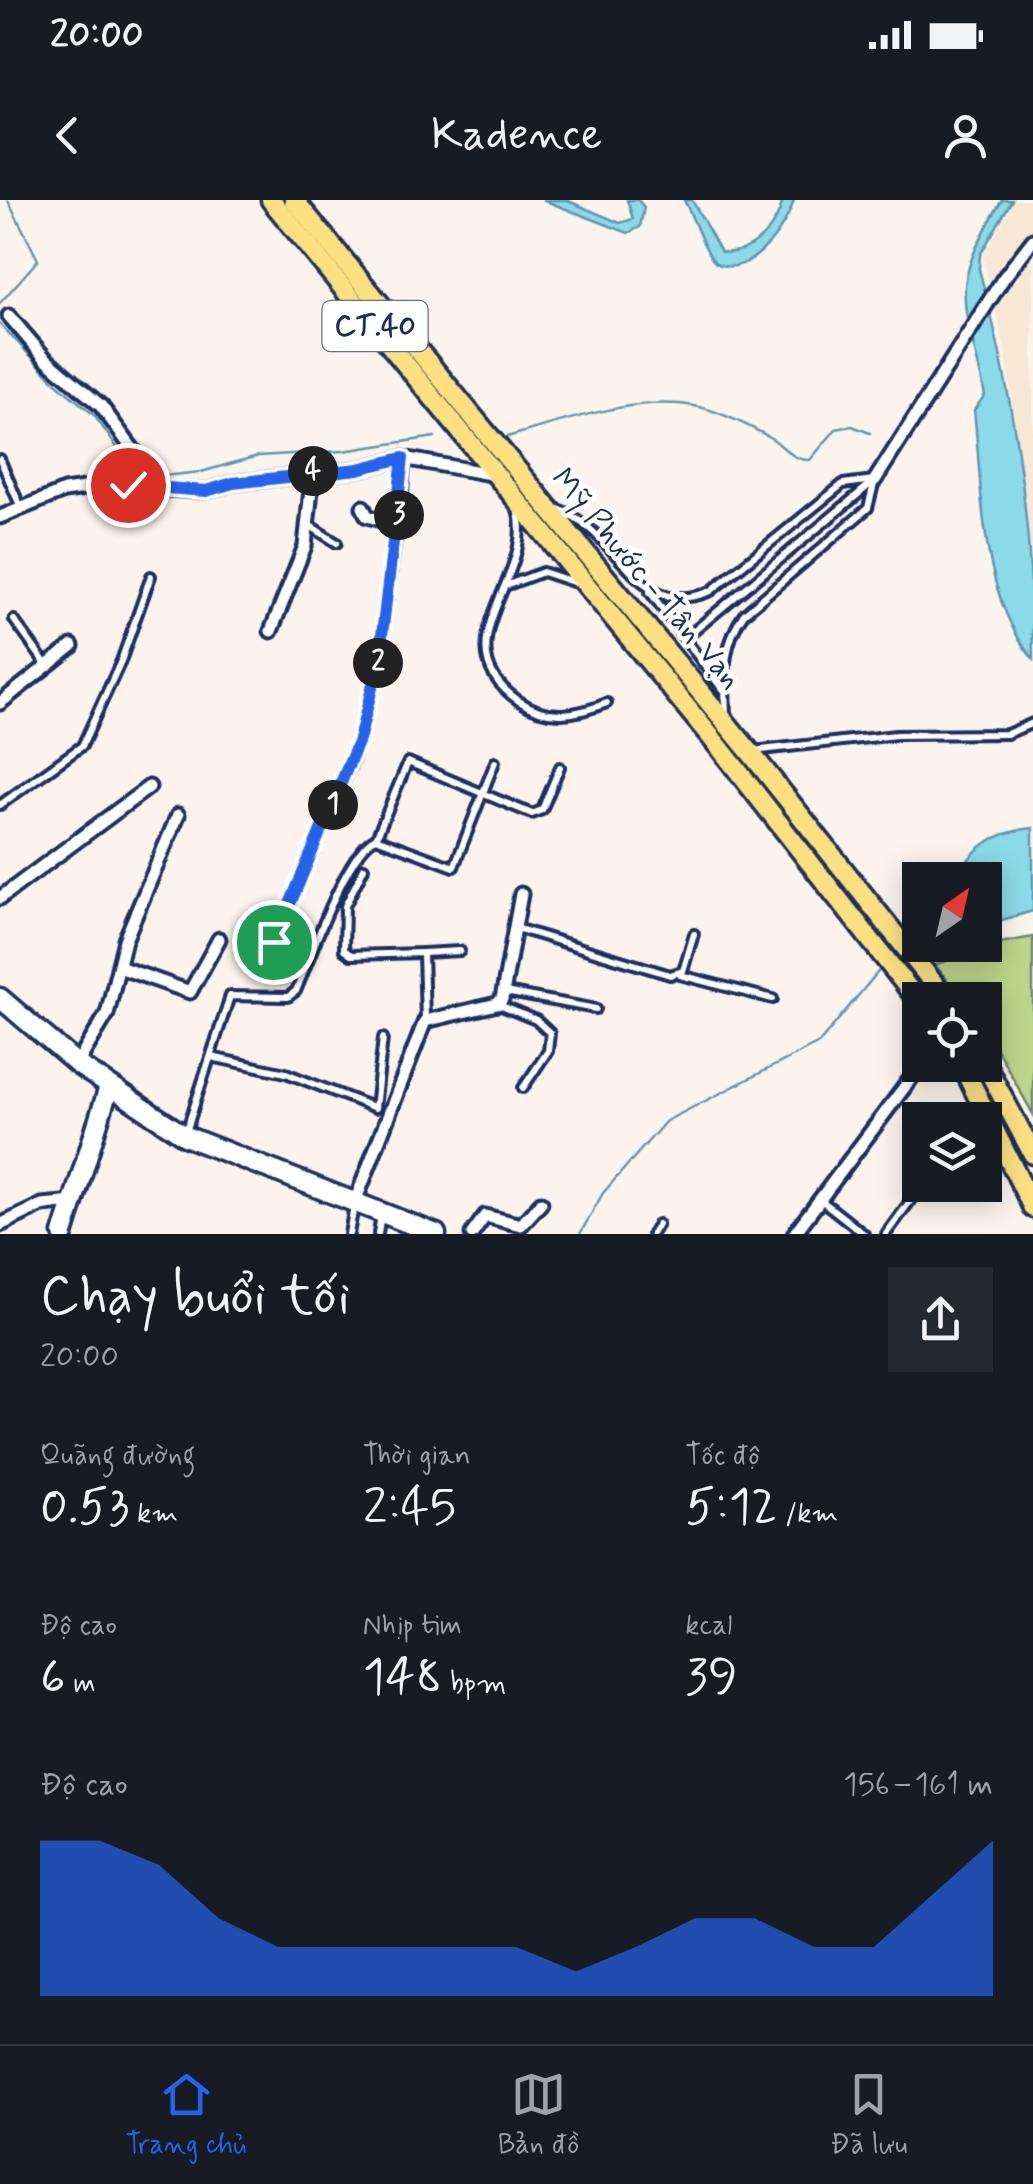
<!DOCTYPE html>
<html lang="vi">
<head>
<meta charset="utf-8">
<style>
  body { margin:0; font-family:Mynerve,sans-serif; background:#242831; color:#f1f3f6; height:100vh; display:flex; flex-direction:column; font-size:38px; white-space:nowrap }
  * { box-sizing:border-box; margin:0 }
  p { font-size:32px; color:#9ea1a6 }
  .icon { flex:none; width:55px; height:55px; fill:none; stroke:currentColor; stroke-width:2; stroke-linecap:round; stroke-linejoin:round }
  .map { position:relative; height:1034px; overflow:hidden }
  .panel { display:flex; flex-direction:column; background:#171b24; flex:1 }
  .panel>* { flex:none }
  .needle { width:65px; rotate:34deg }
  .fabs { position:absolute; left:902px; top:662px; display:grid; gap:20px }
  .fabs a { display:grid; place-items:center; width:100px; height:100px; border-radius:0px; background:#171b24; box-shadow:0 5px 25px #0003; font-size:50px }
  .pin { position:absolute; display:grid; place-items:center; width:85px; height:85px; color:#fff; margin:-42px; border:5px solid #fff; border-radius:50%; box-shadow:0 2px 10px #0007 }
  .km { position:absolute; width:50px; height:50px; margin:-25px; border-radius:50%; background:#222; color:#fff; font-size:28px; line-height:50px; text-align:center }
  .round { display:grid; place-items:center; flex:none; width:105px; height:105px; border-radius:0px; background:#242831 }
  .overview { display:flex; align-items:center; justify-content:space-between; height:170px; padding:0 40px }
  h1 { font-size:55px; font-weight:600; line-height:75px }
  .figures { display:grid; grid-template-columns:repeat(3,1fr); gap:15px; height:170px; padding:10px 40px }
  .figures div { display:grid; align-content:center }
  .figures b { font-size:50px; font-weight:600 }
  .figures small { font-size:28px; font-weight:400 }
  .figures p { font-size:28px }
  .chart { height:280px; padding:20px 40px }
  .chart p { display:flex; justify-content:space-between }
  .chart svg { width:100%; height:180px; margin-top:10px; fill:#2563eb; opacity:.7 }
  .status { display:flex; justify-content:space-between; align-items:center; height:70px; padding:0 50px; background:#171b24; direction:ltr }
  .status svg { height:28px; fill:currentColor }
  header { display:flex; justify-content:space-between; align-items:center; height:130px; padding:0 40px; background:#171b24; font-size:45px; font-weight:600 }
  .dock { display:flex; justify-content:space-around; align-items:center; height:140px; border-top:2px solid #363941; background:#171b24; font-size:28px; color:#9ea1a6 }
  .dock a { display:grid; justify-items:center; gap:5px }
  .dock .on { color:#2563eb }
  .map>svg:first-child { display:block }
</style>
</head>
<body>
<div class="status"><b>20:00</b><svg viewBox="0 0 49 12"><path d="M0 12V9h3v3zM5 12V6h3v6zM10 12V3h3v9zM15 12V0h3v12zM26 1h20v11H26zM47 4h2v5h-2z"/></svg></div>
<header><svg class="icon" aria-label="back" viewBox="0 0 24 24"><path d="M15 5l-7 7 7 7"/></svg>Kadence<svg class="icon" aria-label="person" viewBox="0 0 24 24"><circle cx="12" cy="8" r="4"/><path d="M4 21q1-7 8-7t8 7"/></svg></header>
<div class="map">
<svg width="1033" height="1034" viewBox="0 0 1033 1034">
  <rect width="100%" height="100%" fill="#fcf4ec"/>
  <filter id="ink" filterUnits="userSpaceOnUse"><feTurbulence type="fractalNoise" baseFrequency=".01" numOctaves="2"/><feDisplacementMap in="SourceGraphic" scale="20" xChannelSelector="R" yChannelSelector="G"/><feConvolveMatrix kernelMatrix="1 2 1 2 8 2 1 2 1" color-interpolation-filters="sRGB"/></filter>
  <g filter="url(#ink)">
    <path fill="#f8e7d5" d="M1015,0H1033V363L1005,148L983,57Z"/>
    <path fill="#bdd58b" stroke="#6c8274" stroke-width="2.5" d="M1033,737V914L985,828V800H964L935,765L989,745Z"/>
    <g fill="#8bdae9" stroke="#5e96b1" stroke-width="2.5">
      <path d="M543,0H566L620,23L633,19L627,0H638L644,7L640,27L628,33Z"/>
      <path d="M684,0H692L721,52C751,56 776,29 783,0H794C787,26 749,81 716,63C707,58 691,12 684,0Z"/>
      <path d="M1002,0H1012L980,55L979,69C1014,195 1033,329 1033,459C979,393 983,292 974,210L985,195C964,95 946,94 1002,0Z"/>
      <path d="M1033,628V711L985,725V680H957C971,646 996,632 1033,628Z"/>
    </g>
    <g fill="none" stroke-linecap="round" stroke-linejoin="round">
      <g stroke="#5e96b1" stroke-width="2.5">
        <path d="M0,103L38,60L8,0"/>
        <path d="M0,124L57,184L94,215L130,266"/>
        <path d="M507,237C565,221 638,194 699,207C721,212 751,227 771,238C785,247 793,261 810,260L836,229L852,226L870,233"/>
        <path d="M142,272L153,277L201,272L258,256L343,251L435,237"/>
        <path d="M580,1034L603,993L666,921L819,843L882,767"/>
      </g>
      <defs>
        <g id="lane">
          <path d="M0,259L21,308"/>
          <path d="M556,308C622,333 636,422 711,391L843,284L874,280"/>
          <path d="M517,309C538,376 437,445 519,501C549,521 576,515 607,503"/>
          <path d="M309,325L337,343"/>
          <path d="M508,385L543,372L576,383"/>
          <path d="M650,392L723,490"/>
          <path d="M14,420L48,467"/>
          <path d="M694,431L874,281"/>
          <path d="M726,517C725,479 721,445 744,414L868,308L875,280"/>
          <path d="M752,551L896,535L1007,534L1033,523"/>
          <path d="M0,605L82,546L121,461L151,376"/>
          <path d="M376,638L408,562L532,614L542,610L560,567"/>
          <path d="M364,668L345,706L344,750L351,755L423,753L425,820"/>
          <path d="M516,728L670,775L683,771L694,734"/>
          <path d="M274,742L354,559L379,460L398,326"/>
          <path d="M423,753L460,751"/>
          <path d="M680,775L773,799"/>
          <path d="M505,792L596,809"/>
          <path d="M499,805L536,820L550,833L548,851L523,888"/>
          <path d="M211,857L286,873L375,908L383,838"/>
          <path d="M971,920L980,908"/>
          <path d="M185,935L230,796L288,797L296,791C310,759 346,651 376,638L454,667L495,562"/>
          <path d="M821,1000L864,1034"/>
          <path d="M349,1034L354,1006"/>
          <path d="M378,1034L381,1014"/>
          <path d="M652,1034L658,1024"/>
          <path d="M886,1034L922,985"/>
        </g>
        <g id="street">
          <path d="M9,116L45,158L101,206L140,259L128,285"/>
          <path d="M875,280L1003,79L1033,40"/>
          <path d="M363,307L367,316L398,325L403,258"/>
          <path d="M0,317L64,291L99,286L206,291L233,283L358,269L403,258L496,275"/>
          <path d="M271,431L305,346L313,271"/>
          <path d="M0,503L72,446"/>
          <path d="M0,698L149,587"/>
          <path d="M119,767L190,792L219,739"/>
          <path d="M77,864L107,814L125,740L178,615"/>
          <path d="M355,1002L425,821L497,804L502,799L521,694"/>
          <path d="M0,1025L42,1005L74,1002"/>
          <path d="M472,1034L485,1016L521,1025L541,1003"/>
          <path d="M794,1034L921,865"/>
        </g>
        <g id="secondary">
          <path d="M0,798L77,864L185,936L436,1034"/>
          <path d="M63,1034L109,887"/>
        </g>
        <g id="primary">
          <path d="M271,0L720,548L920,803"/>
          <path d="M294,0L750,552L947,800"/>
          <path d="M985,864L1033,954"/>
          <path d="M962,865L1033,1008"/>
        </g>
      </defs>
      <use href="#lane" stroke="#1b2f5e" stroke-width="14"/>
      <use href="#street" stroke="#1b2f5e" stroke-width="19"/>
      <use href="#secondary" stroke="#1b2f5e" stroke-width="25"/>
      <use href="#primary" stroke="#1b2f5e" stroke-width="25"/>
      <use href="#lane" stroke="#fff" stroke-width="6"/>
      <use href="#street" stroke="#fff" stroke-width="11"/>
      <use href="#secondary" stroke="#fff" stroke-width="18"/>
      <use href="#primary" stroke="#fce080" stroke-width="18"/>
    </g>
  </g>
  <g fill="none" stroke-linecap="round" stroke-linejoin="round" filter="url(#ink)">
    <defs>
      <path id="route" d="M128,285L206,291L233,283L358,269L403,258L379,460L359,540L274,742"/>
    </defs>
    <use href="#route" stroke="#fff" stroke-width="20"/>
    <use href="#route" stroke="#2563eb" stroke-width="12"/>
  </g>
  <g text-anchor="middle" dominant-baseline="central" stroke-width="9" stroke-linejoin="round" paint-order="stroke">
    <rect fill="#fff" stroke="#5f6d8e" stroke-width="2.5" x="322.5" y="101" width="105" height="50" rx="8"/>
    <g font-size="30" font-weight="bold" fill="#1b2f5e">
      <text x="375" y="126">CT.40</text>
    </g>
    <g font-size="32" fill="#1b2f5e" stroke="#fff">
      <text transform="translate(646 379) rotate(50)">Mỹ Phước - Tân Vạn</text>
    </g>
  </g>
</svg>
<div class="fabs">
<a><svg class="needle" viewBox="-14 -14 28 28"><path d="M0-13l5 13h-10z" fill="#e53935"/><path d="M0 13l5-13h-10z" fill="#9ea1a6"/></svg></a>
<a><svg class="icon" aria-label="locate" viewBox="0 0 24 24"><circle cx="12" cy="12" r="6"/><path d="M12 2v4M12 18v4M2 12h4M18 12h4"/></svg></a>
<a><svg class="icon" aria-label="layers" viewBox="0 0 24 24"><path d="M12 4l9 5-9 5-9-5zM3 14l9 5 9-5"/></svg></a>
</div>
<div class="pin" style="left:274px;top:742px;background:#1e9e55"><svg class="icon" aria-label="arrive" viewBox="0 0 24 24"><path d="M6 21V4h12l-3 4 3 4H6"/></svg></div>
<div class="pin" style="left:128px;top:285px;background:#d93025"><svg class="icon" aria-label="check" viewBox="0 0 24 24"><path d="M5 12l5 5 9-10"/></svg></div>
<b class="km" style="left:333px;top:605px">1</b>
<b class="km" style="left:378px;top:463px">2</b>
<b class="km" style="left:399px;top:315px">3</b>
<b class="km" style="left:313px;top:271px">4</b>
</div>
<section class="panel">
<div class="overview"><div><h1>Chạy buổi tối</h1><p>20:00</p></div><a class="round"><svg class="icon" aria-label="share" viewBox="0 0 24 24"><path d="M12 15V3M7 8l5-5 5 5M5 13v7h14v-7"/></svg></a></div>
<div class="figures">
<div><p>Quãng đường</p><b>0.53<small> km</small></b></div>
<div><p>Thời gian</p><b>2:45</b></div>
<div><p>Tốc độ</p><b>5:12<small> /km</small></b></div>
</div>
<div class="figures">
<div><p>Độ cao</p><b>6<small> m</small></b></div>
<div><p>Nhịp tim</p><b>148<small> bpm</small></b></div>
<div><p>kcal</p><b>39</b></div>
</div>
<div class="chart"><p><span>Độ cao</span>156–161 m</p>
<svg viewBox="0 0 160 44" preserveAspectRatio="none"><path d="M0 44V6L10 6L20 12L30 25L40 32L50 32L60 32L70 32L80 32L90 38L100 32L110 25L120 25L130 32L140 32L150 19L160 6V44z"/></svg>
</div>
</section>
<nav class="dock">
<a class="on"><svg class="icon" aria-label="home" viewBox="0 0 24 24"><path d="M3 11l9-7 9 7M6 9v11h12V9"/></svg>Trang chủ</a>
<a><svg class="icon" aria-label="map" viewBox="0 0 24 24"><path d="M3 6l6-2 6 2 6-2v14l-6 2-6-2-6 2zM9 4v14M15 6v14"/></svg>Bản đồ</a>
<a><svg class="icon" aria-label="saved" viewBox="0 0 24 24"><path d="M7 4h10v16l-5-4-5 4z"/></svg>Đã lưu</a>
</nav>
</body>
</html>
